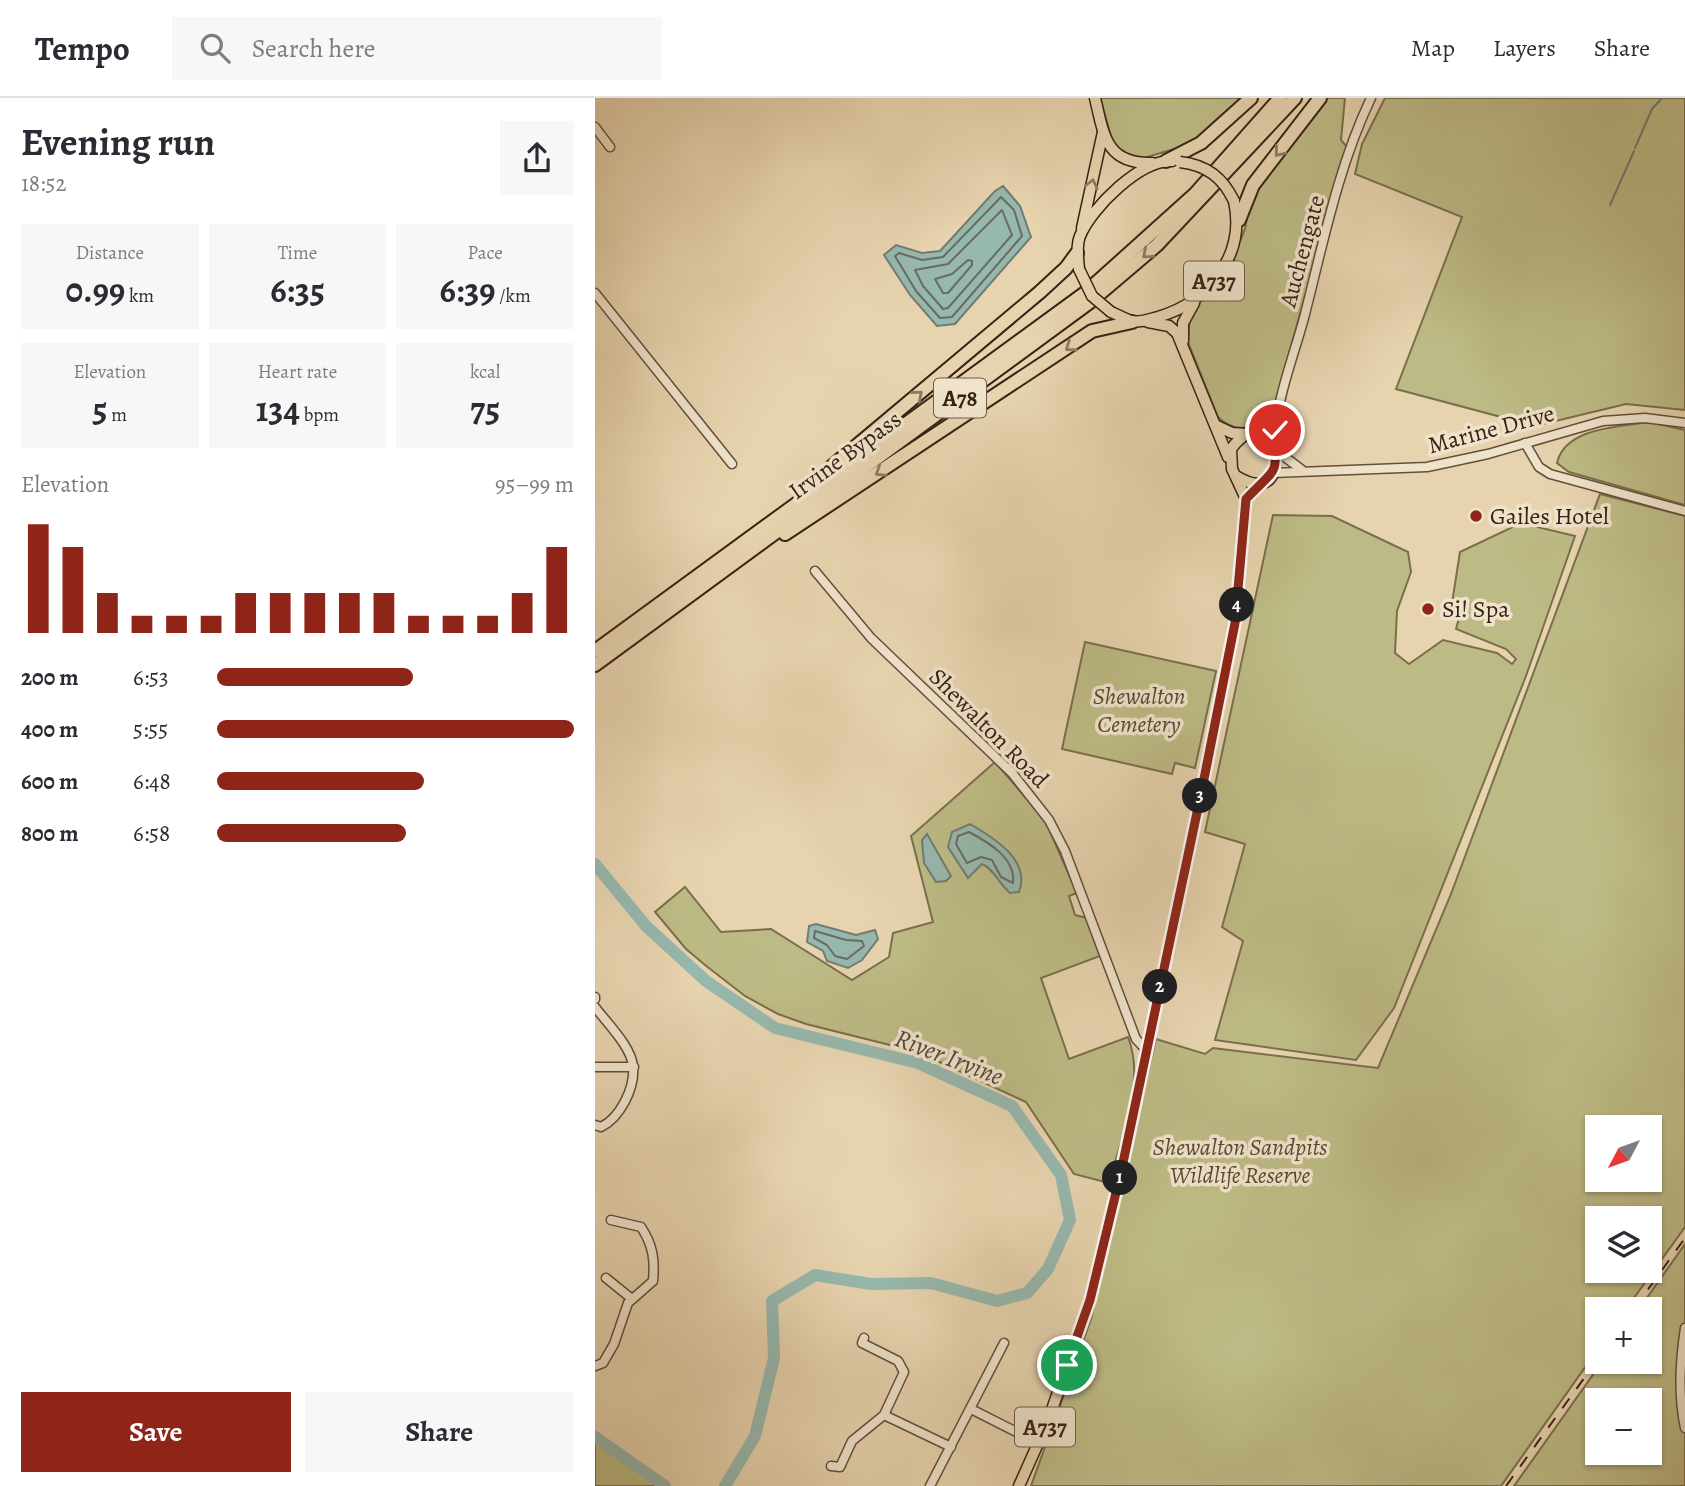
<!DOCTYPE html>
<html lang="en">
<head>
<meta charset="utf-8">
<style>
  body { margin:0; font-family:Alegreya,serif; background:#f7f7f7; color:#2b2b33; height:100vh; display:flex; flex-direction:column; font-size:26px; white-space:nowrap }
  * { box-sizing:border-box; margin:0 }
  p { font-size:23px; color:#7c7c81 }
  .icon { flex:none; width:38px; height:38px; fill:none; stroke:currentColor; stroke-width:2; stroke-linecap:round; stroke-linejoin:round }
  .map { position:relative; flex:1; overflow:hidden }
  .panel { display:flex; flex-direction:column; background:#fff; width:595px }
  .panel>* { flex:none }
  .needle { width:46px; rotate:229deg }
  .fabs { position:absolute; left:990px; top:1017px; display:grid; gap:14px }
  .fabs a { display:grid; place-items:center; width:77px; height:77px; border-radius:0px; background:#fff; box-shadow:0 2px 5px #0004; font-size:35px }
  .pin { position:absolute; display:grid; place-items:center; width:60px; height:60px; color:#fff; margin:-30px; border:4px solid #fff; border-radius:50%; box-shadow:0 2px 7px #0007 }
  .km { position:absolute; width:35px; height:35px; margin:-18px; border-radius:50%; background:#222; color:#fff; font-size:19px; line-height:35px; text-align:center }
  .round { display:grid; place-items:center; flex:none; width:74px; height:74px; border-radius:0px; background:#f7f7f7 }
  .headline { display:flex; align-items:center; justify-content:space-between; height:119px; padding:0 21px }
  h1 { font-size:38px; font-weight:600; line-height:52px }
  .figures { display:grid; grid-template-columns:repeat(3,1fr); gap:10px; height:119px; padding:7px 21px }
  .figures div { display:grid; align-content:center; border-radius:0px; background:#f7f7f7; text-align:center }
  .figures b { font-size:35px; font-weight:600 }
  .figures small { font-size:19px; font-weight:400 }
  .figures p { font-size:19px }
  .chart { height:196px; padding:14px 21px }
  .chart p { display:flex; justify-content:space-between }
  .chart svg { width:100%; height:126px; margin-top:7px; stroke:#8f2418; stroke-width:6 }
  .action { display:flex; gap:14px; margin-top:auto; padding:14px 21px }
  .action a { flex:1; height:80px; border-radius:0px; background:#8f2418; color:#fff; font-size:28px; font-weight:600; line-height:80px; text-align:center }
  .action a+a { background:#f7f7f7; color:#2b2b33 }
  ul { padding:0 21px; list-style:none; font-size:23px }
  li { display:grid; grid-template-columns:112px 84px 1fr; align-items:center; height:52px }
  li i { height:18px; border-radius:9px; background:#8f2418 }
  header { display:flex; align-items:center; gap:42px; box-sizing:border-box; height:98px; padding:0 35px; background:#fff; border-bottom:2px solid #e1e1e2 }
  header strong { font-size:33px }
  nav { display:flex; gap:38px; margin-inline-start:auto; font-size:24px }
  .search { width:490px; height:63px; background:#f7f7f7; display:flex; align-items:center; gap:18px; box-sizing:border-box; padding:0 24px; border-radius:0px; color:#7c7c81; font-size:26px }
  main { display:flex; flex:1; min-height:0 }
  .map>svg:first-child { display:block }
</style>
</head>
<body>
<header>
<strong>Tempo</strong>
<div class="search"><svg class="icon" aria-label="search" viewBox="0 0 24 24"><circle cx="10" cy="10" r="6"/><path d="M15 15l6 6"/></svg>Search here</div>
<nav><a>Map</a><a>Layers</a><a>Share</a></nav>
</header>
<main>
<section class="panel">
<div class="headline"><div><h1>Evening run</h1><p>18:52</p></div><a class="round"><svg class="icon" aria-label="share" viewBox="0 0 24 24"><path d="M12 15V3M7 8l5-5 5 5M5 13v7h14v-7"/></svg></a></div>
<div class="figures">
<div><p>Distance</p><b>0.99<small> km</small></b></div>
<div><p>Time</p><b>6:35</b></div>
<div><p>Pace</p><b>6:39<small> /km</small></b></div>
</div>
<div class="figures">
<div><p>Elevation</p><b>5<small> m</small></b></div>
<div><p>Heart rate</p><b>134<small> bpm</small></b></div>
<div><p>kcal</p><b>75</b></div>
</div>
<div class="chart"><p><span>Elevation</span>95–99 m</p>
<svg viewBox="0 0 160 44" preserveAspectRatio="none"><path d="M5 44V6M15 44V14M25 44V30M35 44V38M45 44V38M55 44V38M65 44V30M75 44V30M85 44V30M95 44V30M105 44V30M115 44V38M125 44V38M135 44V38M145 44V30M155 44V14"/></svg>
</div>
<ul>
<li><b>200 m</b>6:53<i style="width:55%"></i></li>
<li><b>400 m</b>5:55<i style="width:100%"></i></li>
<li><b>600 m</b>6:48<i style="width:58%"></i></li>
<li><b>800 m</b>6:58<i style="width:53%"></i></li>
</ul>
<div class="action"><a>Save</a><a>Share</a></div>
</section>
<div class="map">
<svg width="1090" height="1388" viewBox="0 0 1090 1388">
  <rect width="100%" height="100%" fill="#e7d4af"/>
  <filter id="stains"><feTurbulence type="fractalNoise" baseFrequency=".00286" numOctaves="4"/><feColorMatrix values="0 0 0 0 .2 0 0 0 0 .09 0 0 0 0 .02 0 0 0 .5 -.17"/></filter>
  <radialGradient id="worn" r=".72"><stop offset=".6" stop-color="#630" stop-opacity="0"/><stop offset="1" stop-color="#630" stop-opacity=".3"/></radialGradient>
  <g fill="#bdbb85" stroke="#7a6e4d" stroke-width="2" fill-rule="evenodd">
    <path d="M505,0H649L599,45L549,60L526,55L518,45Z"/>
    <path d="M731,0H750L746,42L752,49L680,305C666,328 645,340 623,319L593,244L595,216L635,168L650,131L655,103Z"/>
    <path d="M790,0H1090V312L1031,306L940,328L801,291L867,119L760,76L767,46Z"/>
    <path d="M1054,324L1090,332V407L974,374L962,365C970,329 1025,329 1054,324Z"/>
    <path d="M1005,396L1090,418V1129L1031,1211H1003V1251L906,1388H436L496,1221L561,941L610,956L618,950L783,970L856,796ZM1003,1029H1055V1082H1003ZM1003,1120H1055V1172H1003Z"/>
    <path d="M678,417L737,418L813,454L816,474L802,513L800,555L814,566L848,542L902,555L917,566L921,561L911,551L861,531L866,513L857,505L865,454L926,425L980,438L931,578L799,910L761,962L620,942L648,843L627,829L650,746L610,734Z"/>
    <path d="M490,544L621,573L600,670L580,665L577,676L467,651Z"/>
    <path d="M400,664L450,722L482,795L474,798L480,817L492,820L505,858L446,880L474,961L533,939C551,985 526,1040 514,1085L479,1076L431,1004L323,954L211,926L183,916L150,898L110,867L91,851L60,814L90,789L126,834L176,831L257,882L294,859L298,835L338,824L316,738Z"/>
    <path d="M1090,1146V1388H919L1007,1264H1055V1211H1044ZM1003,1302H1055V1354H1003Z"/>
    <path d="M0,1343L62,1388H0Z"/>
  </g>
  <g fill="#97b8ae" stroke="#717c71" stroke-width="2">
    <path d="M408,88L425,108L436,139L360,226L342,228L315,197L289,157L301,147L327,155L345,153L400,93Z"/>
    <path d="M375,726C399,740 436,762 424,794L415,795C404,786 399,771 387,766L373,780L353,749L357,734Z"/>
    <path d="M332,736L356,778L351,783L341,784L329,765L327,742Z"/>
    <path d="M221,826L261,837L280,832L283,841L267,862L253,870L232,863L228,853L212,844L214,828Z"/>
  </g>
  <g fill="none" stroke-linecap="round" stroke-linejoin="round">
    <g stroke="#686c62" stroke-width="2">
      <path d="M406,99L419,112L427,138L357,219L345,220L321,193L300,158L304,155L327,162L348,159Z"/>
      <path d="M407,112L417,137L353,210L348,211L328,188L320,172L353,166Z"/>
      <path d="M373,162L377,163V167L353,195H348L340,181L357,176Z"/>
      <path d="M374,734C393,744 421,760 418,785L406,779L397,762L386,759L372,765L361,746L363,738Z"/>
      <path d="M220,833L251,842L267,843L269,848L252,861L240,858L232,847L219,840Z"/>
    </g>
    <g stroke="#717c71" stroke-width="2">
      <path d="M1040,50L1057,11L1067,0"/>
      <path d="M1015,107L1039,53"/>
    </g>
    <g stroke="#97b8ae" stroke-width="12">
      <path d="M0,766L51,828L111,883L180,930L323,965L417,1008L466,1077L475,1122L453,1171L432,1195L402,1203L336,1185L276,1186L220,1177L177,1203L179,1260L160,1338L130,1388"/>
      <path d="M0,1339L70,1388"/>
    </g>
    <defs>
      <g id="minor">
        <path d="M0,29L15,49"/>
        <path d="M0,195L137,366"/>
        <path d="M659,336L682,319"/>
        <path d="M930,345L944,369L955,376L1090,413"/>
        <path d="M680,350C679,306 698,261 709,220C728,146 743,69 776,0"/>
        <path d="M682,353L707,372"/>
        <path d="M678,375L832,369L893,356L1008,323L1050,320L1090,325"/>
        <path d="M220,473L276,540L417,675L454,722L470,753L541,941L552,953"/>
        <path d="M0,899V901"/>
        <path d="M0,909C11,924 37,949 38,969C40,990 25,1020 6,1029L0,1027"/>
        <path d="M0,969H39"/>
        <path d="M11,1180L37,1201"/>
        <path d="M1090,1230C1085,1264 1083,1296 1090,1330"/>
        <path d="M0,1268L8,1265L19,1246L33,1205L58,1183C60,1162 58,1147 46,1129L16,1122"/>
        <path d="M376,1311L443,1345"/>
        <path d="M289,1317L356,1349"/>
        <path d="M236,1368L245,1369L257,1343L289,1317L309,1274L303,1263L267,1245L269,1240"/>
        <path d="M335,1388L409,1245"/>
      </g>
      <g id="major">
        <path d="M500,0C509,38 511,66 557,65"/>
        <path d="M487,130L508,34"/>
        <path d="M484,171C483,160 481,148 485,138C497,109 545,62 577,63"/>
        <path d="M516,214C523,217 530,221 536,223C545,225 555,221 563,219C614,204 651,157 639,103"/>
        <path d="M553,224L574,228L582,235L633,359"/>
        <path d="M588,243V225L599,205"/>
        <path d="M622,328L637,335L652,336"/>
        <path d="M424,1388L453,1323L495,1202L526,1074L607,691L640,525L651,401L637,371L636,351C680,291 706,417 641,378"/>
      </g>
      <g id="highway">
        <path d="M571,63L606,45L656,0"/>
        <path d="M644,122L658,87L725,0"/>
        <path d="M228,376L445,194L471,170L482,155"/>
        <path d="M190,436L497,233L537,224"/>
        <path d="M0,553L490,195L600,96L685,0"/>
        <path d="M0,567L495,204L562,147L700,0"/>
      </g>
    </defs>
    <use href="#minor" stroke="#644e3c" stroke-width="11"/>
    <use href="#major" stroke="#382115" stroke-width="13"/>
    <use href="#highway" stroke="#382115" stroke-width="16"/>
    <use href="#minor" stroke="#efe3cb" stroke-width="8"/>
    <use href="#major" stroke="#e7d4af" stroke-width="10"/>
    <use href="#highway" stroke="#e7d4af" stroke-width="12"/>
    <g stroke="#382115" stroke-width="2" stroke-dasharray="12 12" stroke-linecap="butt">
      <path d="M1039,1211L1090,1140"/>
      <path d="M911,1388L1003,1261"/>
    </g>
    <defs>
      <g id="major-bridge">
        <path d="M585,64C612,67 628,80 639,103"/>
        <path d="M484,171L497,198L516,214"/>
      </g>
    </defs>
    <use href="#major-bridge" stroke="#382115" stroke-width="13" stroke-linecap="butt"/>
    <use href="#major-bridge" stroke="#e7d4af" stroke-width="10"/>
  </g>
  <defs><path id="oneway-chevron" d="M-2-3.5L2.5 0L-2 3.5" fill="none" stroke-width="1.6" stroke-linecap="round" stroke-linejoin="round" transform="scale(1.75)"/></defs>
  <g stroke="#907a62">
    <use href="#oneway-chevron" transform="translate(684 54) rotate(129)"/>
    <use href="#oneway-chevron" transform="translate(497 86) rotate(-77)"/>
    <use href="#oneway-chevron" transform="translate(552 156) rotate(139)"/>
    <use href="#oneway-chevron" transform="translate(475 249) rotate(145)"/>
    <use href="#oneway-chevron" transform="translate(323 297) rotate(-40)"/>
    <use href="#oneway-chevron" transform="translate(285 374) rotate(147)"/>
  </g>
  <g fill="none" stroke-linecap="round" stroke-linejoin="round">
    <defs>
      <path id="route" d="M472,1267L495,1202L526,1074L607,691L640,525L651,401C684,366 681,381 680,332"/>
    </defs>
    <use href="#route" stroke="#fff" stroke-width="14"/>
    <use href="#route" stroke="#8f2418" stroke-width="9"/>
  </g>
  <g fill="#8f2418" stroke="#efe3cb" stroke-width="2.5">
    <circle cx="881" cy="418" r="7"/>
    <circle cx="833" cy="511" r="7"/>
  </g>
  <g text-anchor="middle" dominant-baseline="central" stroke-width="7" stroke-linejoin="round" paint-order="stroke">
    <g fill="#efe3cb" stroke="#6f5b4c" stroke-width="2">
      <rect x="589" y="163.5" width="60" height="39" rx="5"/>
      <rect x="339" y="280.5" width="52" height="39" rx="5"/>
      <rect x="420" y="1309.5" width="60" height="39" rx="5"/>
    </g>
    <g font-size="23" font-weight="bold" fill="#382115">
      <text x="619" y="183">A737</text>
      <text x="365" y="300">A78</text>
      <text x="450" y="1329">A737</text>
    </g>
    <g font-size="24" fill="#382115" stroke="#efe3cb">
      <text transform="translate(707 153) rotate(-75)">Auchengate</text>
      <text transform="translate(896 331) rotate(-15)">Marine Drive</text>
      <text transform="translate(250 357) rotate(-36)">Irvine Bypass</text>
      <text transform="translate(394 630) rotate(45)">Shewalton Road</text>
    </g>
    <g font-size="24" fill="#382115" stroke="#efe3cb" text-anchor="start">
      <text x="895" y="418">Gailes Hotel</text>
      <text x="847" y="511">Si! Spa</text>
    </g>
    <g font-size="24" font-style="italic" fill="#594831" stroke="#efe3cb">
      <text x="544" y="598">Shewalton<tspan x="544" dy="28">Cemetery</tspan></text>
      <text x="645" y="1049">Shewalton Sandpits<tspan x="645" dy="28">Wildlife Reserve</tspan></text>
    </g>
    <g font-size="26" font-style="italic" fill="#50473b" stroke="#efe3cb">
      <text transform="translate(354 959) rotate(21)">River Irvine</text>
    </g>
  </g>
  <rect width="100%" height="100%" filter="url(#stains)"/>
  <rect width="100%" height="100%" fill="url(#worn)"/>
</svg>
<div class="fabs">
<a><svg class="needle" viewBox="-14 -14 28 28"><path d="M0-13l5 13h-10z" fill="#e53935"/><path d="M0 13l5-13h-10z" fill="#7c7c81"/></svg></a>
<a><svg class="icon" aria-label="layers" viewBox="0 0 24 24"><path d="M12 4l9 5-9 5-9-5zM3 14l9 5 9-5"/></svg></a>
<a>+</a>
<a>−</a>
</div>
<div class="pin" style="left:472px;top:1267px;background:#1e9e55"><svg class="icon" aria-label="arrive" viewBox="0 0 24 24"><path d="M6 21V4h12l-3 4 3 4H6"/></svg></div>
<div class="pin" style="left:680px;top:332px;background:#d93025"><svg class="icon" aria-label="check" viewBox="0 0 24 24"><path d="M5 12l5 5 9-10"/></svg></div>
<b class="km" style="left:525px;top:1080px">1</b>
<b class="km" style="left:565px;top:889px">2</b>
<b class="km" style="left:605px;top:698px">3</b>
<b class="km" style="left:642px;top:507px">4</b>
</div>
</main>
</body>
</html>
